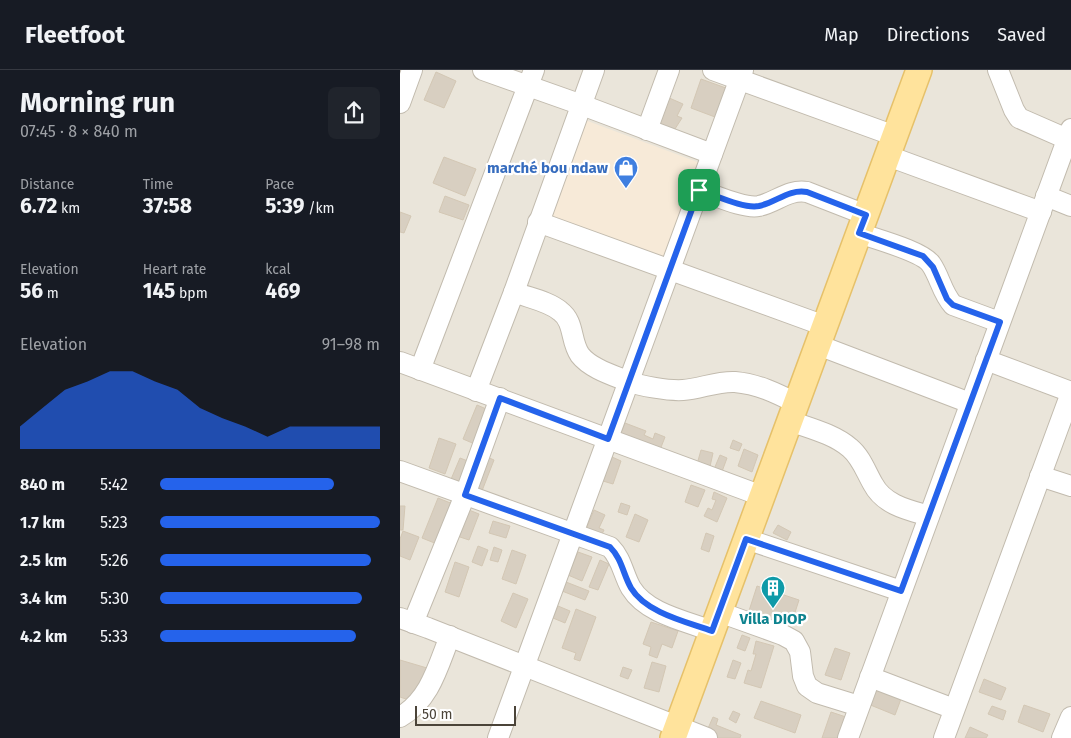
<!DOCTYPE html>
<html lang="en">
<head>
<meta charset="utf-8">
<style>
  body { margin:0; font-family:"Fira Sans",sans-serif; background:#20242c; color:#f1f3f6; height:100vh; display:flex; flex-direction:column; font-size:19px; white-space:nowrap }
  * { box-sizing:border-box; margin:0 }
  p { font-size:16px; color:#9ea1a6 }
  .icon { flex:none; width:28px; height:28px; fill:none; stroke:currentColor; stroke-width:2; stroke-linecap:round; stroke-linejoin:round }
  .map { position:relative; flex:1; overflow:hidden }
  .side { display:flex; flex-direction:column; background:#171b24; width:400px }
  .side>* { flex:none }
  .scale { position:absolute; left:15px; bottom:12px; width:101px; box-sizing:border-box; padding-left:5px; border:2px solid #4b4439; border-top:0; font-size:14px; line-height:18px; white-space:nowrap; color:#4b4439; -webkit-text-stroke:4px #fff; paint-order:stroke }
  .pin { position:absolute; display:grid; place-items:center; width:42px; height:42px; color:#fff; margin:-21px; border-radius:10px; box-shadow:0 2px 8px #0006 }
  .round { display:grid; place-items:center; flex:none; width:52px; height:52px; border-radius:8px; background:#20242c }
  .head { display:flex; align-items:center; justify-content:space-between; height:85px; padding:0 20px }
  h1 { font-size:28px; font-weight:700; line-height:38px }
  .metrics { display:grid; grid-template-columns:repeat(3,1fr); gap:8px; height:85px; padding:5px 20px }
  .metrics div { display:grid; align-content:center }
  .metrics b { font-size:21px; font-weight:700 }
  .metrics small { font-size:14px; font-weight:400 }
  .metrics p { font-size:14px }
  .chart { height:140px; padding:10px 20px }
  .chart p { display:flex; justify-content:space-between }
  .chart svg { width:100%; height:90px; margin-top:5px; fill:#2563eb; opacity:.7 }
  ul { padding:0 20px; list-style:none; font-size:16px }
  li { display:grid; grid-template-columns:80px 60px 1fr; align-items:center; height:38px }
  li i { height:12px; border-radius:6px; background:#2563eb }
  header { display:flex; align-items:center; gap:30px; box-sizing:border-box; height:70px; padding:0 25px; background:#171b24; border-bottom:1px solid #363941 }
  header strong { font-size:24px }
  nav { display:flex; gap:28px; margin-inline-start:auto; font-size:18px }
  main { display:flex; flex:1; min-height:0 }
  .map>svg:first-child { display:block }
</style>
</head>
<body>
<header>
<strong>Fleetfoot</strong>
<nav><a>Map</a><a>Directions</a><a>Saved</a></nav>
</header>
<main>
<section class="side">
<div class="head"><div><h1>Morning run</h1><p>07:45 · 8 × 840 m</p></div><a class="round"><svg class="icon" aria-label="share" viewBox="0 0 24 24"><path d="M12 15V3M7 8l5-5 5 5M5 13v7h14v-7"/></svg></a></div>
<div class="metrics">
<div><p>Distance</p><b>6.72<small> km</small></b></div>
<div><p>Time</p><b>37:58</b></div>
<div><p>Pace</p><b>5:39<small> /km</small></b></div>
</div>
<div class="metrics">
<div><p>Elevation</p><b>56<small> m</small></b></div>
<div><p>Heart rate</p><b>145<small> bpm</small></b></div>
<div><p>kcal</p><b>469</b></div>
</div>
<div class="chart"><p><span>Elevation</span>91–98 m</p>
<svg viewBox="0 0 160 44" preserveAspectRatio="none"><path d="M0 44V33L10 24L20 15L30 11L40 6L50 6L60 11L70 15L80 24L90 29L100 33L110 38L120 33L130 33L140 33L150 33L160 33V44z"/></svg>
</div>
<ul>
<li><b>840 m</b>5:42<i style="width:79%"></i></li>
<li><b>1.7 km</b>5:23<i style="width:100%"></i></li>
<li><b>2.5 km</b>5:26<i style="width:96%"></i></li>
<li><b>3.4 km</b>5:30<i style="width:92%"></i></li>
<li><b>4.2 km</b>5:33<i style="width:89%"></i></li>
</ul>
</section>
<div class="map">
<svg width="671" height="668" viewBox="0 0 671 668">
  <rect width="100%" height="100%" fill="#f6f3ec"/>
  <rect fill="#eae5da" x="0" y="0" width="671" height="668"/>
  <path fill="#f7ead8" d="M185,50L300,93L265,194L146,152Z"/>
  <g fill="#d8cfc1" stroke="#d3c7b4">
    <path d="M36,2L56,11L44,38L24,30Z"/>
    <path d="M301,9L326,18L315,47L291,38Z"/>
    <path d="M267,27L283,34L277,46L282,48L273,62L255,54Z"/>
    <path d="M44,87L76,99L65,126L33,113Z"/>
    <path d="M45,126L69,135L63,150L39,142Z"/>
    <path d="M0,142L11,146L4,163L0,162Z"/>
    <path d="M77,335L91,341L77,375L63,369Z"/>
    <path d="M225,353L246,361L244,365L253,369L255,363L265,367L258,385L218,370Z"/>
    <path d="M39,368L56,374L45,404L29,398Z"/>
    <path d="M333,370L342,374L339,381L330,378Z"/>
    <path d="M344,379L358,385L352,402L338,396Z"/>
    <path d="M301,380L313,383L309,401L296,398Z"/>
    <path d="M320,385L327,388L320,407L312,404Z"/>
    <path d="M85,386L94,390L80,426L70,422Z"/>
    <path d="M212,387L221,391L213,414L203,411Z"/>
    <path d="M60,388L73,393L62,419L49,414Z"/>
    <path d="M291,415L305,420L298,437L285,432Z"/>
    <path d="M314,422L327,428L317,452L304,446L308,438L312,440L316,430L312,429Z"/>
    <path d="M38,428L58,436L42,476L22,468Z"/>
    <path d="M221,433L230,436L227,445L218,442Z"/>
    <path d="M0,436H5L3,460H0Z"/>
    <path d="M64,438L79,444L69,470L54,465Z"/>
    <path d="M194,440L205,445L199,458L204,460L199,470L184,464Z"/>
    <path d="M235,444L248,450L239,472L226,467Z"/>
    <path d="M93,451L110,456L106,468L89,463Z"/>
    <path d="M378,455L391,462L387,470L373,463Z"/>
    <path d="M3,461L19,467L10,490L0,486V469Z"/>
    <path d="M306,463L314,466L309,482L301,479Z"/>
    <path d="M78,476L88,480L82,496L72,492Z"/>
    <path d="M94,477L102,480L98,492L90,490Z"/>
    <path d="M112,480L126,485L116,514L102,509Z"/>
    <path d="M178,482L192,487L182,511L168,505Z"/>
    <path d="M200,490L209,494L198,520L189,517Z"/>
    <path d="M55,492L69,497L59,527L45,522Z"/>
    <path d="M166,512L189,521L185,530L162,521Z"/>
    <path d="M357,516L399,530L389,561L347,547Z"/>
    <path d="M113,523L128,529L116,558L101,551Z"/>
    <path d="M158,536L170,541L165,553L153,548Z"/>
    <path d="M176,539L196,547L180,591L174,589L176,583L162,578Z"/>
    <path d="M251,552L278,561L272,578L262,574L257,588L249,585L251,577L243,574Z"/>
    <path d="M342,565L350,568L345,581L337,578Z"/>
    <path d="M356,571L374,576L361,618L344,613L348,600L351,601L356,584H353Z"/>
    <path d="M435,578L450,583L441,610L425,605Z"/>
    <path d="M0,590L27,598L15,632L0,627Z"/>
    <path d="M333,590L341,593L335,609L327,607Z"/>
    <path d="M252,592L266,596L259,622L244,618Z"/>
    <path d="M223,597L232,600L228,609L220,606Z"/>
    <path d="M584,609L606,618L601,630L579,622Z"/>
    <path d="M475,618L501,629L495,645L468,634Z"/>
    <path d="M361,631L401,645L395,663L354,648Z"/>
    <path d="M624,635L650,644L643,662L618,652Z"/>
    <path d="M592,636L606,641L603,650L588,644Z"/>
    <path d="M333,641L340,644L336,653L329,649Z"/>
    <path d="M431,642L446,647L439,668H422Z"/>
    <path d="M313,647L318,649L316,655L341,665L340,668H318L306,663Z"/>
    <path d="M570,657L588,665L586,668H565Z"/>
  </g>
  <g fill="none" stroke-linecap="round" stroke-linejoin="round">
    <defs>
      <g id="minor">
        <path d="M83,0L182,35L312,84"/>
        <path d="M313,0L495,66"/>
        <path d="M598,0L614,40L619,48L667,69"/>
        <path d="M0,33L12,0"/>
        <path d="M247,60L269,0"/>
        <path d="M488,86L641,142"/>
        <path d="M299,120C315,125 343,139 359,136C377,132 388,119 407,122L466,145"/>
        <path d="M646,126L671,136"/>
        <path d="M138,152L425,256"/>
        <path d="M459,163C475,169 522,181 531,194C540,207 542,223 553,235L599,252"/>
        <path d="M114,222C129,228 148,231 160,241C175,252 170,271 180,285C190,298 212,305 227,311C241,316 268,321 283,320C300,319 317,311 335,312C358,314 376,323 396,333"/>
        <path d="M418,275L570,333"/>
        <path d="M586,290L671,322"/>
        <path d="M0,292L362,426"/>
        <path d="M20,300L134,0"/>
        <path d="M76,321L114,222L194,0"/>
        <path d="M390,351C409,358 434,364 450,378C461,387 466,402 473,414C484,435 508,440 529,446"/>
        <path d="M0,401L210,477C222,489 223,504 231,518C247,544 286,551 312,561"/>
        <path d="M640,406L671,416"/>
        <path d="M346,469L501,521"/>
        <path d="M319,542L383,565L394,571L400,582L403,606L407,616L417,623L459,636"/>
        <path d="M0,548L28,558L307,668"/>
        <path d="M13,553L65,425L100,328"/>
        <path d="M470,607L554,639"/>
        <path d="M0,647C30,630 38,596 50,566"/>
        <path d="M98,668L343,0"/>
        <path d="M448,668L671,59"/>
        <path d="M544,668L671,323"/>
        <path d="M662,668L671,647"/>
      </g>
      <path id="major" d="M273,668L519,0"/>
    </defs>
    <use href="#minor" stroke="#c2bbae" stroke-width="22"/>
    <use href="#major" stroke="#e6c16a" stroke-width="28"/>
    <use href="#minor" stroke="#fff" stroke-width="20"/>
    <use href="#major" stroke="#ffe39c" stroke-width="25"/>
  </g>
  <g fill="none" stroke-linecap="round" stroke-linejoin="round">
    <defs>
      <path id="route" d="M299,120C315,125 343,139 359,136C377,132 388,119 407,122L466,145L459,163L523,186L533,197L547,229L553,235L600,252L501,521L346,469L312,561C287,552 246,543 231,518C223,504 222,489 210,477L65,425L100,328L208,369Z"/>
    </defs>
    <use href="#route" stroke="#fff" stroke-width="10"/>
    <use href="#route" stroke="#2563eb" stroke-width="6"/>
  </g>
  <defs>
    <symbol id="shop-pin" viewBox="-11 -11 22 30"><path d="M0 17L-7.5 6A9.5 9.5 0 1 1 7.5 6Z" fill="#3f7fe0" stroke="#fff"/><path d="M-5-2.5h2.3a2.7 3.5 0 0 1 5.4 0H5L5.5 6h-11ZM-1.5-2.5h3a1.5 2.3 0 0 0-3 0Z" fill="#fff"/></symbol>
    <symbol id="building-pin" viewBox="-11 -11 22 30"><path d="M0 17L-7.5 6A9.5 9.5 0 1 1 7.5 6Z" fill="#0f9aa8" stroke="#fff"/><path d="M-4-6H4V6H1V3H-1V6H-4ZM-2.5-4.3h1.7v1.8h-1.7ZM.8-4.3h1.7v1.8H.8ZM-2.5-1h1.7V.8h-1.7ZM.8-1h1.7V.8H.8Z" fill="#fff"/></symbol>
  </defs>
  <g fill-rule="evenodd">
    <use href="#shop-pin" x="212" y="84" width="28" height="38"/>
    <use href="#building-pin" x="359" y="504" width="28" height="38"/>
  </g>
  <g text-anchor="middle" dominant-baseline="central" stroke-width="4.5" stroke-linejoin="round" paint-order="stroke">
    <g font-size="15" font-weight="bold" fill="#366cbe" stroke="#fff" text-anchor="end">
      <text x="208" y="98">marché bou ndaw</text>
    </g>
    <g font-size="15" font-weight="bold" fill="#0d838f" stroke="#fff">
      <text x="373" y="549">Villa DIOP</text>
    </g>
  </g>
</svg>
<div class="scale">50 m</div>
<div class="pin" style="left:299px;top:120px;background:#1e9e55"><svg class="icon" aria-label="arrive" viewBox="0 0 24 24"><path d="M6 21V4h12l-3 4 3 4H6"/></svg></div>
</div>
</main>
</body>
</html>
